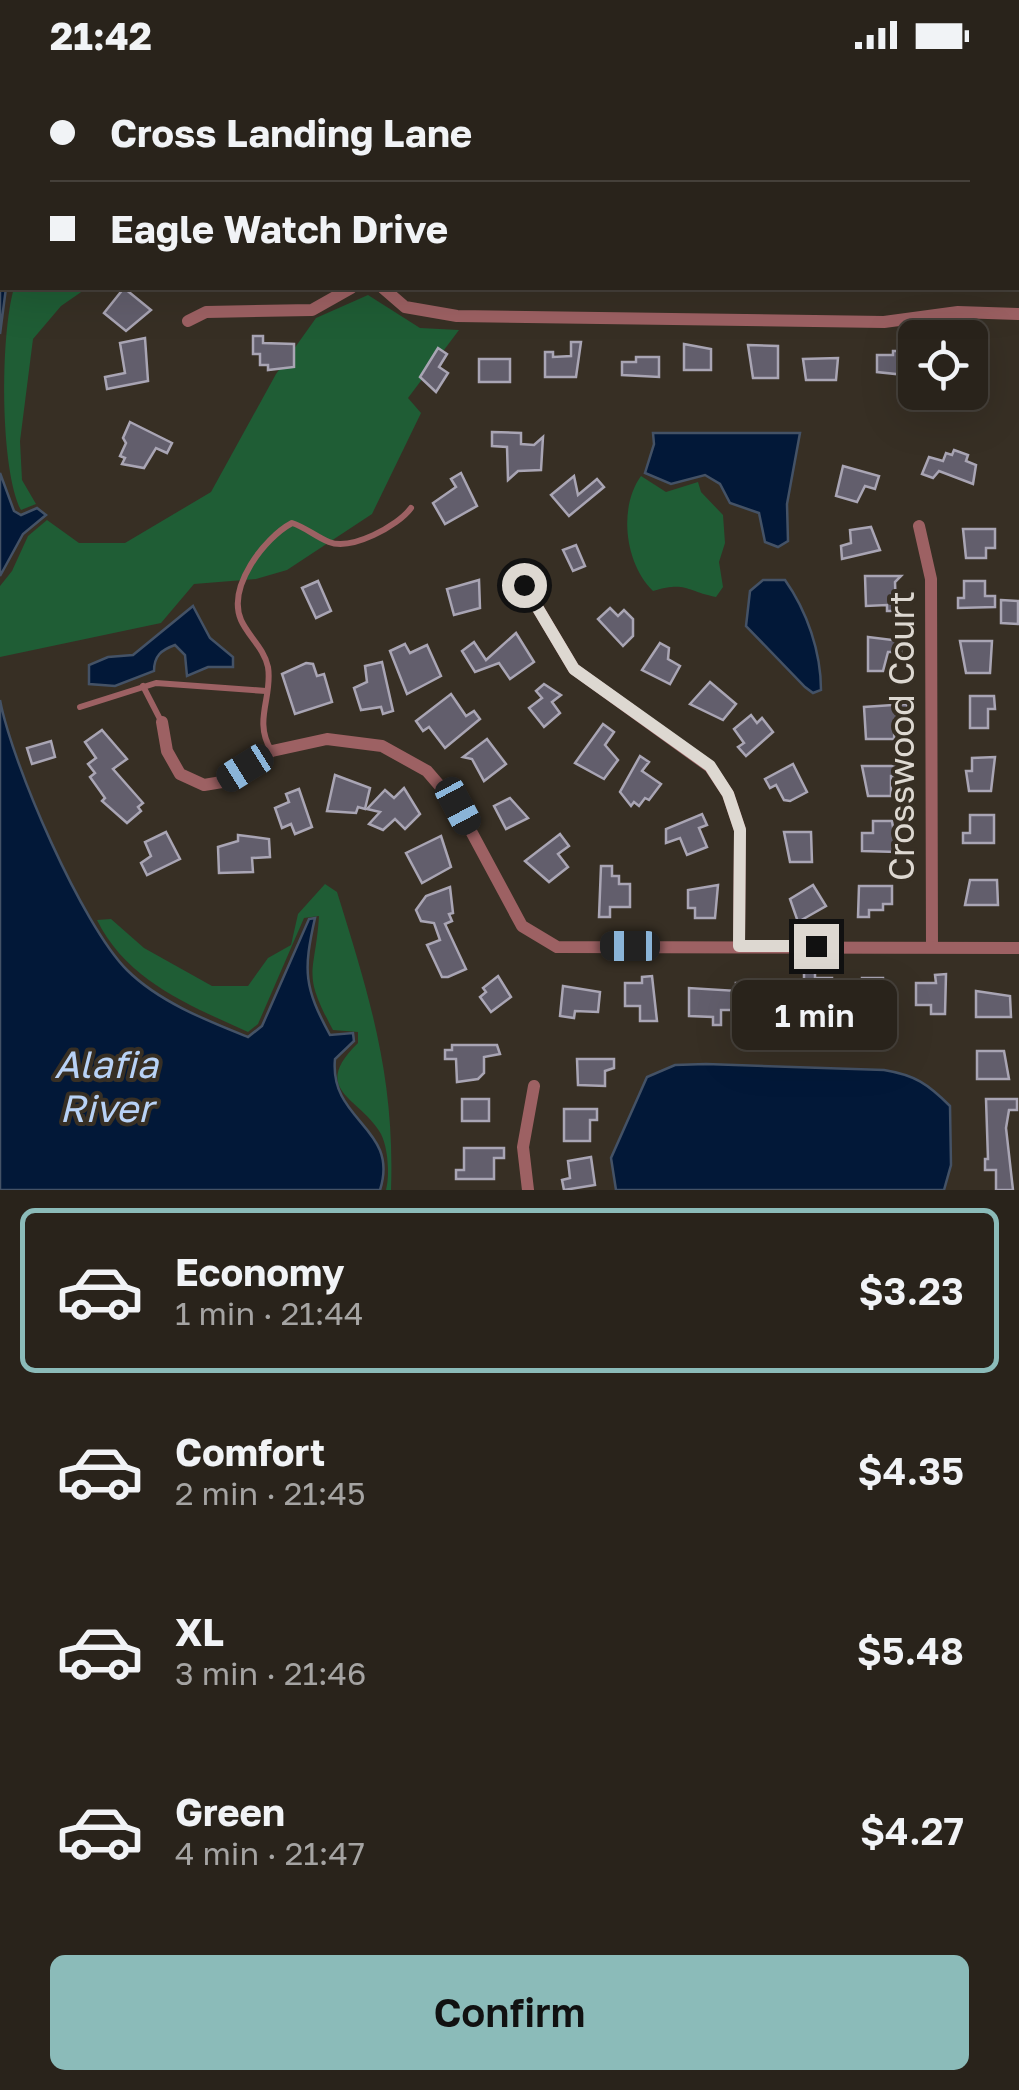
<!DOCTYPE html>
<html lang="en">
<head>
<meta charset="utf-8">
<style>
	body { margin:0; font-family:"Golos Text",sans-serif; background:#312b24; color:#f1f3f6; height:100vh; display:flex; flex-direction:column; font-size:38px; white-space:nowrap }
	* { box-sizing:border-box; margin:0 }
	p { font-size:32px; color:#a5a4a3 }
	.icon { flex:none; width:55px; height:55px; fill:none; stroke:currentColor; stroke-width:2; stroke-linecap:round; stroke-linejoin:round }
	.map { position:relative; height:1120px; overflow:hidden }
	.side { display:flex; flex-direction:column; background:#29231b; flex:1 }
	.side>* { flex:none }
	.hud { position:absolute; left:0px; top:0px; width:1020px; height:220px; box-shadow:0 10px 40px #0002,0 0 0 2px #45403a; display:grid; align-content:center; height:220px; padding:0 50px; background:#29231b }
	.controls { position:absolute; left:898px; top:250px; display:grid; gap:20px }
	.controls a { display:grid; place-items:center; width:90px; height:90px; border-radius:15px; background:#29231b; box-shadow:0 10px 40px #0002,0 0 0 2px #45403a; font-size:50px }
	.end { position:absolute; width:45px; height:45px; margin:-22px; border:12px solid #ddd8d1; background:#111; box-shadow:0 0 0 5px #111 }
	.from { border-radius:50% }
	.bubble { position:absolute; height:70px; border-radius:15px; background:#29231b; box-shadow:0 10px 40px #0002,0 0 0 2px #45403a; font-size:32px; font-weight:600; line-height:70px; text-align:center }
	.car { position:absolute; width:30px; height:60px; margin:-30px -15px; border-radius:12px; box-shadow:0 0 8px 2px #0007; background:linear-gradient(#222 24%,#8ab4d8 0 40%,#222 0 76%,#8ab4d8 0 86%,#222 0) }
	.hud b { display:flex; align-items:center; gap:35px; height:95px; font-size:38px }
	.hud b+b { border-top:2px solid #45403a }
	.hud i { width:25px; height:25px; background:#f1f3f6 }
	ul { padding:18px 0 0; list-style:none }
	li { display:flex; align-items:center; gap:30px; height:165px; margin:0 20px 15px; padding:0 30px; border:5px solid transparent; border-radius:15px }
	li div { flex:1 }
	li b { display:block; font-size:38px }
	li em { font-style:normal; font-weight:600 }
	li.on { border-color:#8bbbb9 }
	li>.icon { width:90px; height:90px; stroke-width:1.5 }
	.action { display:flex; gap:20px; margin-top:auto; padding:20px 50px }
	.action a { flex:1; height:115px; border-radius:15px; background:#8bbbb9; color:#111; font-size:40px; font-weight:600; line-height:115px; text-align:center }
	.status { display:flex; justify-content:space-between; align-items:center; height:70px; padding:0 50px; background:#29231b; direction:ltr }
	.status svg { height:28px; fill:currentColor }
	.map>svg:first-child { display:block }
</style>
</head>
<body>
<div class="status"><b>21:42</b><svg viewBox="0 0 49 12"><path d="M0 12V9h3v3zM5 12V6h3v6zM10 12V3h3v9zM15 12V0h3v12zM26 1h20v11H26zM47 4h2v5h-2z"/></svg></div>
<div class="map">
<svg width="1019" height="1120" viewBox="0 0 1019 1120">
	<rect width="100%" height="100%" fill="#372f24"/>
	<g fill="#1f5d35">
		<path d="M14 218H87L61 236 33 269 20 371 22 410 36 434 21 440C0 399 0 266 14 218Z"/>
		<polygon points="368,225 420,258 459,260 408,328 421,343 372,444 287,500 256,509 194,514 161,553 0,587 0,516 12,501 28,466 47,450 79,473 125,473 211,422 276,304 316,248"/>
		<path d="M641 406 666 422 698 412 701 422 723 445 725 473 719 492 723 517 716 527C686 521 686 511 653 521 625 494 618 438 641 406Z"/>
		<path d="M325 814 337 822C370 928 395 1007 391 1120H386C390 1105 388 1078 381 1064 360 1027 309 1021 358 973V962L333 960C301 900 315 907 319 846L304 848 258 954 248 962C189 935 127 911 97 850L111 849 144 878 212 916H248L268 888 291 875 298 844Z"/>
	</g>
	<g fill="#021838" stroke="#445266" stroke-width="2.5">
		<polygon points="0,0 96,0 2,2 2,218 6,218 0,264"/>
		<polygon points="504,0 946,0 947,2 503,2"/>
		<polygon points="653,363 800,363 787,434 788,471 778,477 765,472 759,443 730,433 720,414 705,405 671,414 645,403 654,374"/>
		<polygon points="0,403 14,441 21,445 37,438 46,445 23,464 0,506"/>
		<path d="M763 510H785C807 541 821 582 821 620L813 623 805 617 746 556 750 521Z"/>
		<path d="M193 536 210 568 233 587V597H208L187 606 185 585 175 575C161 580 154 586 154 601L115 616 89 614V595L108 587 133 585Z"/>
		<path d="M0 630C12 694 82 855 127 900 159 932 208 951 248 967L262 956 309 849 315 848C303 901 304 917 330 965L353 963 354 971 335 989C329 1052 400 1057 380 1120H0Z"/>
		<path d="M706 994 884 1000C915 1005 928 1014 950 1036L951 1095 944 1120H616L611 1088 647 1007 675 995Z"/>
	</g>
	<g fill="#625e6c" stroke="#a9a5b4" stroke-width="2.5">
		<polygon points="124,218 151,240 126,261 104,243"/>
		<polygon points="253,266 263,266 263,273 294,274 294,297 268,300 268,295 260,295 260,284 253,284"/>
		<polygon points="145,268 148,311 107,319 105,307 125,303 120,273"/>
		<polygon points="978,271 988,271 988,302 976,302 976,292 970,292 970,276 978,276"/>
		<polygon points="571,272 581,272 576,307 545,307 545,282 553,282 553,287 571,286"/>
		<polygon points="684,274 711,279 711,300 684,300"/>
		<polygon points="748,275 778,276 778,308 753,308"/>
		<polygon points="438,278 447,284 439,297 448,303 436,322 420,307"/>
		<polygon points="893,281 915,281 915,306 877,302 877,285 893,285"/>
		<polygon points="636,287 659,287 659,307 622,305 622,292 636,292"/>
		<polygon points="838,288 836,310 806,310 803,289"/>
		<rect x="479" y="289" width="31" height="23"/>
		<polygon points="130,352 172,373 167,383 156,378 144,398 122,394 125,388 120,386 126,373 123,368"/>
		<polygon points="492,362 521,363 521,374 534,375 543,367 541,400 518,401 508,410 507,377 492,376"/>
		<polygon points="954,380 968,385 966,391 976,395 973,414 939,401 933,408 922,404 929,387 943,391 946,383 952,385"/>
		<polygon points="843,396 879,406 875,419 865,416 857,432 836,426"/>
		<polygon points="461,403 477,436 445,454 433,433 456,417 451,409"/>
		<polygon points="574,406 578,425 597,409 604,417 569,446 551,425"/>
		<polygon points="871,457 880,480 842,489 841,476 851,473 850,460"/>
		<polygon points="963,459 995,459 995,478 986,478 986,488 966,488"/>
		<polygon points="576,475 585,496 573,501 563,480"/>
		<polygon points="865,506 901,506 895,512 896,541 887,541 887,535 866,536"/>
		<polygon points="479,510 480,538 454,545 447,519"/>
		<polygon points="318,511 331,541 316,548 302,518"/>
		<polygon points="964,511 985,511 985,526 995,526 995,537 958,538 958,528 964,528"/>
		<polygon points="1001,530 1018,531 1018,554 1001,553"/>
		<polygon points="610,538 618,546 624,540 633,549 633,566 623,576 598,549"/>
		<polygon points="516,563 534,592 510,609 499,593 475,602 462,581 474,572 486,590"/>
		<polygon points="868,567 901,571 901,582 888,582 883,601 868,601"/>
		<polygon points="960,571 992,571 990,603 966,603"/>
		<polygon points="660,573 669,578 668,589 680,596 670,614 642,600"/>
		<polygon points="405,574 410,583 427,575 441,606 407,624 390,581"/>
		<polygon points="382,592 393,641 383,644 381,637 361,640 354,618 367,612 365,596"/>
		<polygon points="306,593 313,594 317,606 324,604 332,632 295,644 282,604"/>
		<polygon points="710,612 736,634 723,650 690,634"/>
		<polygon points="544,614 561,625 552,632 560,643 544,657 529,638 542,628 536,621"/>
		<polygon points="451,624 466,646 474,641 480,649 445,678 429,657 423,661 416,651"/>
		<polygon points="970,626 994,626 995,639 988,639 988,658 970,658"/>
		<polygon points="907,634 907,649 895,649 894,669 866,669 864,637"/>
		<polygon points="751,645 757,653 762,648 773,662 746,686 738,677 744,673 734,659"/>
		<polygon points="603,654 614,662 605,675 618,690 604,709 575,693"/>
		<polygon points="102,660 127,689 113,699 143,733 138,737 141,741 127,753 102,731 105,728 90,707 95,703 88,694 96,688 85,672"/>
		<polygon points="487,669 506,694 484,711 472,689 463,687"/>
		<polygon points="51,671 55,687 32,694 27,678"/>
		<polygon points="640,686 649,692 642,701 661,714 649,730 645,728 639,736 634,732 631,736 620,722"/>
		<polygon points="995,687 991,721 969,721 966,701 972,701 972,688"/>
		<polygon points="793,694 807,722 790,731 784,730 776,715 770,718 765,709"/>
		<polygon points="862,696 898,696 898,706 891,706 891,726 868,726"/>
		<polygon points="335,705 370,718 365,739 358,737 356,743 327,741"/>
		<polygon points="404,718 420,744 405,759 395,749 383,760 369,754 380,742 367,739 385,720 394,728"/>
		<polygon points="299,719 312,757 295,764 291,754 282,758 275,738 289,732 286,724"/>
		<polygon points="510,728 528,748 506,759 494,736"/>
		<polygon points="702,744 707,755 699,758 707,777 687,785 680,768 666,773 666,759"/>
		<polygon points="970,745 994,745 994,773 963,773 963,763 970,763"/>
		<polygon points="873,751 892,751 897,782 862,781 862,763 873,763"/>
		<polygon points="166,762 180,789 147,805 141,793 151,786 145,772"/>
		<polygon points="784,762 811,762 812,792 790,792"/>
		<polygon points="560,764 569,776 558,784 568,797 549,812 525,791"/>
		<polygon points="238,765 269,769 270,787 252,788 253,802 219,803 218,777 238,771"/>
		<polygon points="441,766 451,797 422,813 406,783"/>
		<polygon points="601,796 612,796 612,806 619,806 619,814 630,814 630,837 610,837 610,847 599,847"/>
		<polygon points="970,810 997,810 998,835 965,835"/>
		<polygon points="718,815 715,848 695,848 695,838 688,838 688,820"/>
		<polygon points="813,815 826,836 798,852 790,829"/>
		<polygon points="859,816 892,816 892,834 883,834 883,840 869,840 869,847 858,847"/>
		<polygon points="450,817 453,843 449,844 452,851 445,854 466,899 448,907 442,907 427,875 440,870 434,853 421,851 416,840 426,826"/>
		<polygon points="804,899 815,899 815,908 832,908 832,928 823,928 823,937 804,938"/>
		<polygon points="946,904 945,944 931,944 931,935 916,935 916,913 936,913 935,905"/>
		<polygon points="498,906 511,927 491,942 480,927 486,922 483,918"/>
		<polygon points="652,906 657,951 640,951 640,936 625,936 625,913 642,913 642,907"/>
		<polygon points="862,908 883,908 883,931 855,931 855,914 862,914"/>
		<polygon points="736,913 776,915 778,940 721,940 721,955 713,955 713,947 689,946 689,918 737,921"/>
		<polygon points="563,916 600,922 598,942 575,941 574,948 560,946"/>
		<polygon points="976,921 1010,926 1011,947 976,947"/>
		<polygon points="452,975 497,975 500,984 484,987 484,1003 478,1009 457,1012 456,989 445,989 445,980 452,980"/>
		<polygon points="977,981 1004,981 1009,1009 977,1009"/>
		<polygon points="577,989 614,989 614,998 605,1001 605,1016 578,1015"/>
		<rect x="462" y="1029" width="27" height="22"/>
		<polygon points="986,1029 1017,1029 1017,1040 1009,1040 1006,1058 1013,1120 996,1120 996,1100 985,1100 985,1089 988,1089"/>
		<polygon points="564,1039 597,1039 597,1050 590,1050 590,1071 564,1071"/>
		<polygon points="464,1078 504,1078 504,1088 494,1088 494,1109 456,1109 456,1100 464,1100"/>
		<polygon points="591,1087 595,1115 564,1120 562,1110 570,1108 568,1091"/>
	</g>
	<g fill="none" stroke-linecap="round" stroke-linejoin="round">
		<g stroke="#9d6163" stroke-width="6">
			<polyline points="143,616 161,651"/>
			<polyline points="80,637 156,613 266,621"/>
			<path d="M271 680C253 650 273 627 268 597 264 578 248 566 241 550 227 517 264 468 292 453 305 457 316 467 329 472 351 481 398 456 411 438"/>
		</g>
		<g stroke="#9d6163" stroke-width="12">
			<polyline points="398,2 399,0"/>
			<polyline points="383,218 405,237 457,246 884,252 958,242 1019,244"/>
			<polyline points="188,251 206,242 312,240 351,218"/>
			<polyline points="919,456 931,509 932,877"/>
			<polyline points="524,515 574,599 710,697 728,724 740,760 739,876"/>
			<polyline points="162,652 167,681 180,704 204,715 222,712 272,681 327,669 382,676 427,701 458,737 522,856 557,877 1019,878"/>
			<polyline points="528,1120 523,1077 534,1016"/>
		</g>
	</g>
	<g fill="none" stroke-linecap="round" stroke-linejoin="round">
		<polyline stroke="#ddd8d1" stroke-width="12" points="524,515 574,599 710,696 728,724 740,760 739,876 816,876"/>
	</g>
	<g text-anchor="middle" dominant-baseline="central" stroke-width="8" stroke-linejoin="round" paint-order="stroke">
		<g font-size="35" fill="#ddd8d1" stroke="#372f24">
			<text transform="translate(901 666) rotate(-90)">Crosswood Court</text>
		</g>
		<g font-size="38" font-style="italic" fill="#b8d2f6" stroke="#372f24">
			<text x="106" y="993">Alafia<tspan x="106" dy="44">River</tspan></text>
		</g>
	</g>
</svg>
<div class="controls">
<a><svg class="icon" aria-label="locate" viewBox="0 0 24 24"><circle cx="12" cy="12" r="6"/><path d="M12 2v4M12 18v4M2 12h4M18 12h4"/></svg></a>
</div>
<i class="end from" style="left:524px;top:515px"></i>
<i class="end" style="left:816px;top:876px"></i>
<div class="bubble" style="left:732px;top:910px;width:165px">1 min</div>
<i class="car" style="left:245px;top:698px;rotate:238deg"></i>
<i class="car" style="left:458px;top:736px;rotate:152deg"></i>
<i class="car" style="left:630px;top:876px;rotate:270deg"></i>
<div class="hud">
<b><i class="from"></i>Cross Landing Lane</b>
<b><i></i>Eagle Watch Drive</b>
</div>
</div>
<section class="side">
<ul>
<li class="on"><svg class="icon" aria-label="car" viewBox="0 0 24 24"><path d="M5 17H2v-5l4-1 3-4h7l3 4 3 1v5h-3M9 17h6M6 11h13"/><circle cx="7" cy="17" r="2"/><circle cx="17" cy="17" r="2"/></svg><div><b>Economy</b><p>1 min · 21:44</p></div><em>$3.23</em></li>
<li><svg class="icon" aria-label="car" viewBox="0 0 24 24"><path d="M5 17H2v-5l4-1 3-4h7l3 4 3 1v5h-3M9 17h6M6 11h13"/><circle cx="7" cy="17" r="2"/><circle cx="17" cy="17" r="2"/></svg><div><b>Comfort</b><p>2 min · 21:45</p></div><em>$4.35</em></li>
<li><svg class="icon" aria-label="car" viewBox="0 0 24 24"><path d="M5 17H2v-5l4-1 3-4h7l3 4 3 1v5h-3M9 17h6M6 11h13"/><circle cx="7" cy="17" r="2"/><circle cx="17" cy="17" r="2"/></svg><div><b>XL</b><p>3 min · 21:46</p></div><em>$5.48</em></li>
<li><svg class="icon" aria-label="car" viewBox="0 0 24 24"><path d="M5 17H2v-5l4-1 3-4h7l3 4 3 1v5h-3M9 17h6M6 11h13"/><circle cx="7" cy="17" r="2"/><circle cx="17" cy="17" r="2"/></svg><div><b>Green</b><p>4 min · 21:47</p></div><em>$4.27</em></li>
</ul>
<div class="action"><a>Confirm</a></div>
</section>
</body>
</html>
